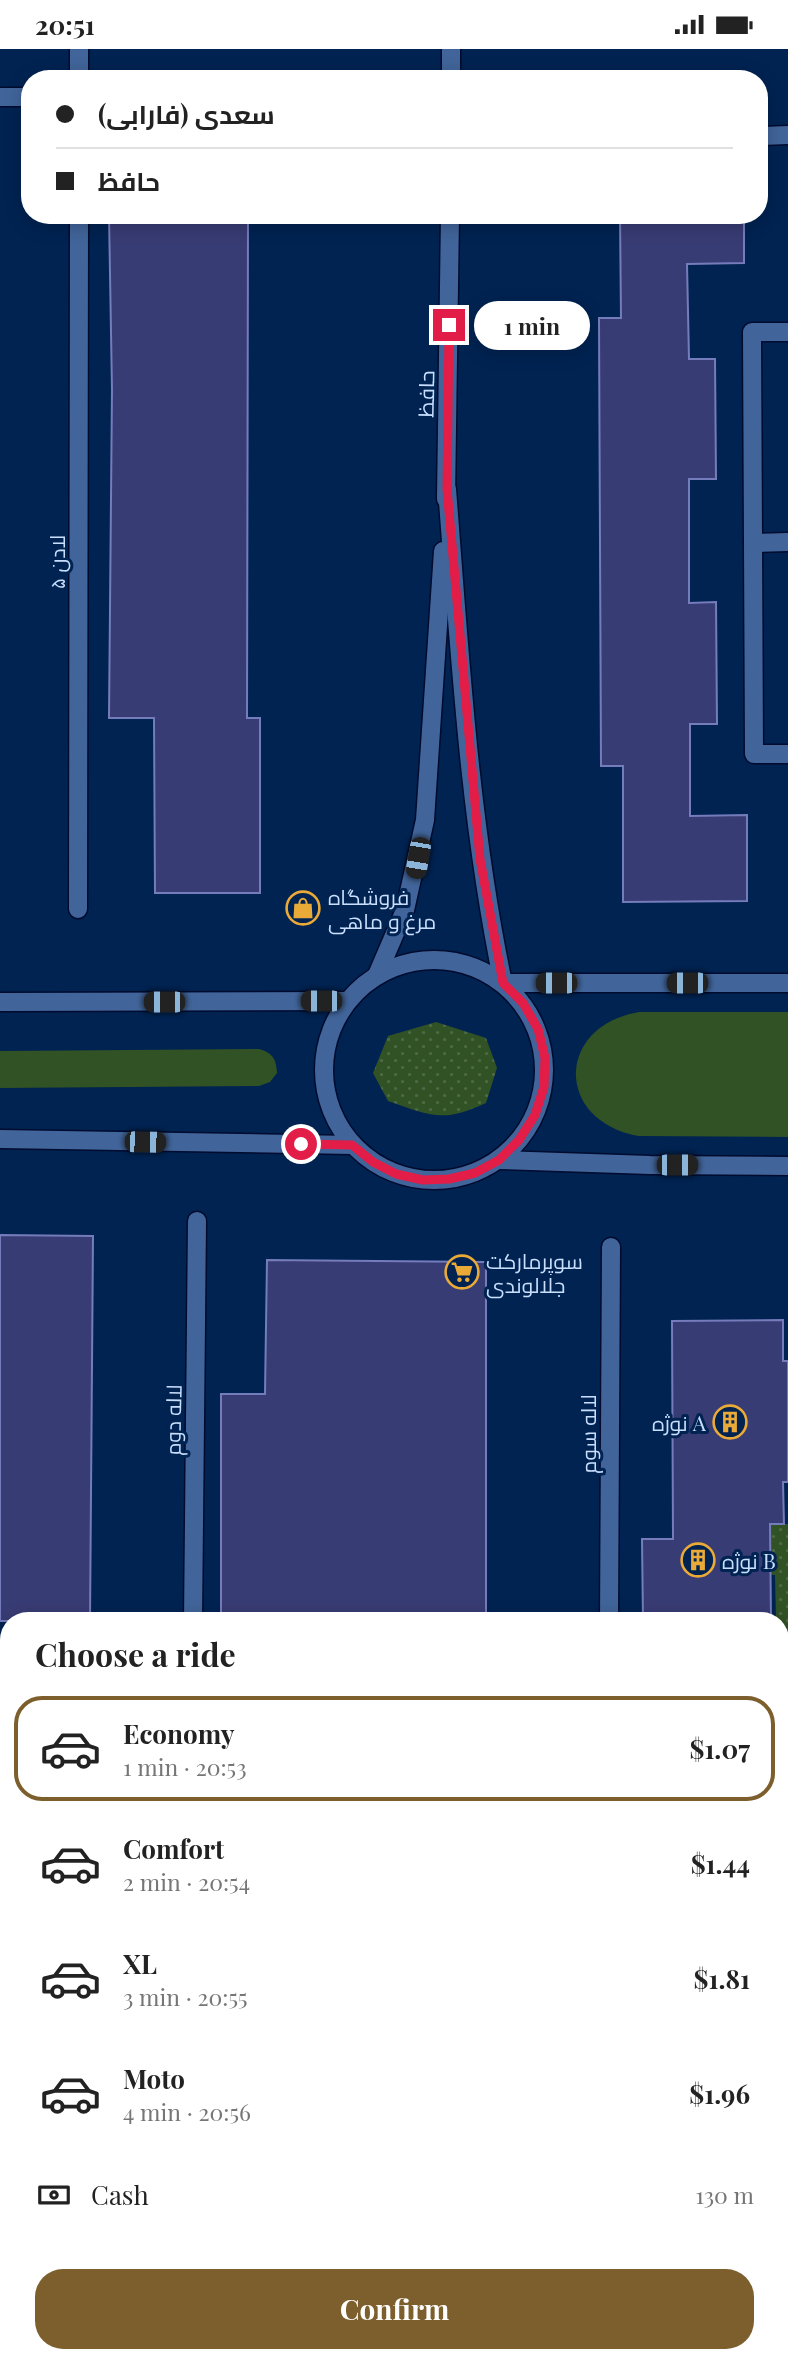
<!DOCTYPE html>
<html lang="en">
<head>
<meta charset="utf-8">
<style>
	body { margin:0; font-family:"Playfair Display",Cairo,serif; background:#f2f2f2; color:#222; height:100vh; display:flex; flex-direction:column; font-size:26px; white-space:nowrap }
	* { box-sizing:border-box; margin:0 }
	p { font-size:23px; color:#767676 }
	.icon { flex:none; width:38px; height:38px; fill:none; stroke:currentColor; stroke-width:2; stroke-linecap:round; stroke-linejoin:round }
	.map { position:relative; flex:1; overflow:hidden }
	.drawer { position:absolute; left:0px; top:1563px; width:789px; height:751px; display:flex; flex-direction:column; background:#fff; border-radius:28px 28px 0 0; box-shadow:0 4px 18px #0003 }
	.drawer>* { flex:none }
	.banner { position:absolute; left:21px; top:21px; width:747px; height:154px; border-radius:28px; box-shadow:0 4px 18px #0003; display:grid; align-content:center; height:154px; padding:0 35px; background:#fff }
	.end { position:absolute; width:32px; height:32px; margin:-16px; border:9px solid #e11d48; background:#fff; box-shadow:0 0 0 4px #fff }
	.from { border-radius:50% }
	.bubble { position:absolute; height:49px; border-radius:24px; background:#fff; box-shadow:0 4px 18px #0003; font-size:23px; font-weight:700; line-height:49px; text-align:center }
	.car { position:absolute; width:21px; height:42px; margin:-21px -10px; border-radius:9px; box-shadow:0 0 5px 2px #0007; background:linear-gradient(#222 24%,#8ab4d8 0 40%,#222 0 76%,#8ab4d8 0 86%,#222 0) }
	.banner b { display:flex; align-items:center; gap:24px; height:66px; font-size:26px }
	.banner b+b { border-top:2px solid #e0e0e0 }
	.banner i { width:18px; height:18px; background:#222 }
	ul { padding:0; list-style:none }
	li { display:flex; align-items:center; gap:21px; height:105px; margin:0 14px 10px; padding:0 21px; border:4px solid transparent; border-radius:28px }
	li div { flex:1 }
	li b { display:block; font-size:26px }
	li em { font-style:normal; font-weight:700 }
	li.on { border-color:#7c5f2c }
	li>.icon { width:63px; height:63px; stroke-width:1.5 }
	h2 { padding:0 35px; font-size:32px; line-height:84px }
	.pay { display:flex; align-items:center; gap:18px; height:77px; padding:0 35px; font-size:26px }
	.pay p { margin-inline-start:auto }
	.primary-button { display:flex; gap:14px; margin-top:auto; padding:14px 35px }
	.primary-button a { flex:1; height:80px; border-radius:28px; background:#7c5f2c; color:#fff; font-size:28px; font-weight:700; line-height:80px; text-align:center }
	.status { display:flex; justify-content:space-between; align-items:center; height:49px; padding:0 35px; background:#fff; direction:ltr }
	.status svg { height:19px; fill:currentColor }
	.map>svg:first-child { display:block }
</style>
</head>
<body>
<div class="status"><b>20:51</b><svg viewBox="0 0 49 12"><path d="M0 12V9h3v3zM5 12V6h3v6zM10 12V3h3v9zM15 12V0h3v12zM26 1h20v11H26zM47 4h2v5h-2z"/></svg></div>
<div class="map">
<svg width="788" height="2312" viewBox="0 0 788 2312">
	<defs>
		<pattern id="grass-dots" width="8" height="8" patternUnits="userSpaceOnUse" patternTransform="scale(1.75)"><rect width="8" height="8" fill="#315224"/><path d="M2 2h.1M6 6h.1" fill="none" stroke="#4e6a45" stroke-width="1.8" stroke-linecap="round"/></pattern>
	</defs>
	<rect width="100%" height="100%" fill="#012352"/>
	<g fill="url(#grass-dots)">
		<path d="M436 973 486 989 497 1019 486 1054C443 1074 431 1067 388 1052L373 1024 388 987Z"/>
		<polygon points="760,1475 788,1475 788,1703 781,1703 780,1572 776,1571 775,1526 759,1525"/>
	</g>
	<g fill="#315224">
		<path d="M639 963H788V1088L638 1087C554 1071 556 977 639 963Z"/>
		<path d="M259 1000C273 1004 276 1010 277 1024L270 1033 259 1037 0 1039V1002Z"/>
		<polygon points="548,2305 622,2305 625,2312 548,2312"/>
		<polygon points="663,2305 761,2305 760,2312 666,2312"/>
	</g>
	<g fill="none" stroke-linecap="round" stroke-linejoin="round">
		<polyline stroke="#1a0022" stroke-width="58" points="780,1962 788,1962"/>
	</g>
	<g fill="#383c74" stroke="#757cbb" stroke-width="2">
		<polygon points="109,166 248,166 247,669 260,669 260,844 155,844 154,669 109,669 112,341"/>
		<polygon points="620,166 744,166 744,214 687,215 689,310 715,310 716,430 689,430 689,554 716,553 717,675 690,675 690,767 747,766 747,852 623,853 623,717 601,717 599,269 621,269"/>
		<polygon points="0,1186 93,1187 90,1572 0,1572"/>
		<polygon points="267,1211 486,1213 486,1572 221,1572 221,1345 265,1345"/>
		<polygon points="783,1271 783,1312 788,1312 788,1433 783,1433 784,1475 770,1475 771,1572 643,1572 642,1490 673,1490 672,1272"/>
	</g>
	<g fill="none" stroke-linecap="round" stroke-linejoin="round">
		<defs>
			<g id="minor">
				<polyline points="451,0 451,30"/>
				<polyline points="79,30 79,0"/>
				<polyline points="0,48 30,48"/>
				<polyline points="760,87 788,86"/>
				<polyline points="788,283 752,283 754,705 788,705"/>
				<path d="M447 440C460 606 469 771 503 934H788"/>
				<polyline points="446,450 450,166"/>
				<polyline points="753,494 788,493"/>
				<polyline points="78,860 79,166"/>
				<circle cx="434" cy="1021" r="110"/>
				<polyline points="377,926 405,861 425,771 443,502"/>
				<polyline points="0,953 348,952"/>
				<polyline points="0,1090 352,1096"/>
				<polyline points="499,1111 650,1116 788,1117"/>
				<polyline points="193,1572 197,1172"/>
				<polyline points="609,1572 611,1198"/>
				<polyline points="0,1900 9,1900"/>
				<polyline points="780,1931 788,1931"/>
				<polyline points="0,1964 9,1964"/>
				<polyline points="0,2011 9,2027"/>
				<polyline points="0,2121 9,2131"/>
				<polyline points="163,2305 169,2312"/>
				<polyline points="181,2312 182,2305"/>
				<polyline points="400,2312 400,2305"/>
			</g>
		</defs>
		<use href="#minor" stroke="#000b2e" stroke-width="21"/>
		<use href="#minor" stroke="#41659a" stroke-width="18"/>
	</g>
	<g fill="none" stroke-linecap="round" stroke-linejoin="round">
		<polyline stroke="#e11d48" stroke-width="9" points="301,1095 352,1096 373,1113 396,1125 423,1131 449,1130 475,1124 499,1111 519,1091 535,1066 544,1038 545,1009 538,980 523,954 503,934 480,810 447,440 449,276"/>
	</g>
	<defs>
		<symbol id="shop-ring" viewBox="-11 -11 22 22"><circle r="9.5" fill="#012352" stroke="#eaaa38" stroke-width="1.5"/><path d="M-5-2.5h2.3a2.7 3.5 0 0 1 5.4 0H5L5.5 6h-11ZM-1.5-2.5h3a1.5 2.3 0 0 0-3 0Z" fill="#eaaa38"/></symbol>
		<symbol id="supermarket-ring" viewBox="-11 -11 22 22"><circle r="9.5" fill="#012352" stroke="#eaaa38" stroke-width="1.5"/><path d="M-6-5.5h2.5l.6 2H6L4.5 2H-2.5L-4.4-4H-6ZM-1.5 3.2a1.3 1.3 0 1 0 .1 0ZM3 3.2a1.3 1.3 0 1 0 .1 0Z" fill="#eaaa38"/></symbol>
		<symbol id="building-ring" viewBox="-11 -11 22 22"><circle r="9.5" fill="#012352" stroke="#eaaa38" stroke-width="1.5"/><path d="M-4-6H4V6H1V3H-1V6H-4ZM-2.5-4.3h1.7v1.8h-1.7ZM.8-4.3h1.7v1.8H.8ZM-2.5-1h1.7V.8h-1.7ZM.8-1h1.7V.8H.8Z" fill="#eaaa38"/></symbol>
	</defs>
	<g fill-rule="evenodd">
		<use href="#shop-ring" x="284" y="840" width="38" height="38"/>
		<use href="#supermarket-ring" x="443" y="1204" width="38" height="38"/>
		<use href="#building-ring" x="711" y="1354" width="38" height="38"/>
		<use href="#building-ring" x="679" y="1492" width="38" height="38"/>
	</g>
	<g text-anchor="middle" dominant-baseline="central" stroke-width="6" stroke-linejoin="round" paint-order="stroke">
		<g font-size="21" fill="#c9defc" stroke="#012352">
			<text transform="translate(425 345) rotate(-89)">حافظ</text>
			<text transform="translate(56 513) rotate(-90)">لادن ۵</text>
			<text transform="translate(172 1371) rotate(-89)">لاله دوم</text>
			<text transform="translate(587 1385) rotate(-90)">لاله سوم</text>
		</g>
		<g font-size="21" fill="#c9defc" stroke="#012352" text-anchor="start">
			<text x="328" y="847">فروشگاه<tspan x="328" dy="24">مرغ و ماهی</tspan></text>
			<text x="486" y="1211">سوپرمارکت<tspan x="486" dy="24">جلالوندی</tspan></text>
			<text x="706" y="1373" text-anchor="end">نوژه A</text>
			<text x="722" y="1511">نوژه B</text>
		</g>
	</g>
</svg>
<i class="end from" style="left:301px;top:1095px"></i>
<i class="end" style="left:449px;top:276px"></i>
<div class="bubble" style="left:474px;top:252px;width:116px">1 min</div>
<i class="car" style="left:418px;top:809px;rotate:190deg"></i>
<i class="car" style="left:556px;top:934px;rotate:270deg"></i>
<i class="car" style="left:687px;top:934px;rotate:270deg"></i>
<i class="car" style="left:321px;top:952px;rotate:270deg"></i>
<i class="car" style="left:164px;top:953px;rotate:270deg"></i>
<i class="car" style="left:145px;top:1093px;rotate:91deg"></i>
<i class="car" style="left:677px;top:1116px;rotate:90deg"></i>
<div class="banner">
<b><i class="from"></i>سعدی (فارابی)</b>
<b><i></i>حافظ</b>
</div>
<section class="drawer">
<h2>Choose a ride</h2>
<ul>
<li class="on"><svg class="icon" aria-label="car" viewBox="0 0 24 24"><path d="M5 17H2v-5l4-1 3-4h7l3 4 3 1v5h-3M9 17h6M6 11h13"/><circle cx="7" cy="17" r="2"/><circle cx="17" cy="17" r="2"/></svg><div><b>Economy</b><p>1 min · 20:53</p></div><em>$1.07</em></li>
<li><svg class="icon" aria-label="car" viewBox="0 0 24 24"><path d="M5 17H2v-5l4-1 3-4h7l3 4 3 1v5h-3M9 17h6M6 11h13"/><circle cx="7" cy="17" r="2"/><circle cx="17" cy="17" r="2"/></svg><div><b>Comfort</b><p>2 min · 20:54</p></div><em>$1.44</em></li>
<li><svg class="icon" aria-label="car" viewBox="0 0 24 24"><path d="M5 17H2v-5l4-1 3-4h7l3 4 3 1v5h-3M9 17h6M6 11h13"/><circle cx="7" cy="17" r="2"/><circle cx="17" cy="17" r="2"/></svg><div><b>XL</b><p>3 min · 20:55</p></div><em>$1.81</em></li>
<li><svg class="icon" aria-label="car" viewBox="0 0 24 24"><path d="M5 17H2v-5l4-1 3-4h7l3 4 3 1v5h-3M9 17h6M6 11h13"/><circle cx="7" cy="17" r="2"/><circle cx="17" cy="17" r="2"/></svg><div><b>Moto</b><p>4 min · 20:56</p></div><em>$1.96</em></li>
</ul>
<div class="pay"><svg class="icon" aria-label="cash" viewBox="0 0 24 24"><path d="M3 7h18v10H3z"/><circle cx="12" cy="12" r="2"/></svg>Cash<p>130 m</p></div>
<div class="primary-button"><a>Confirm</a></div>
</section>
</div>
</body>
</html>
